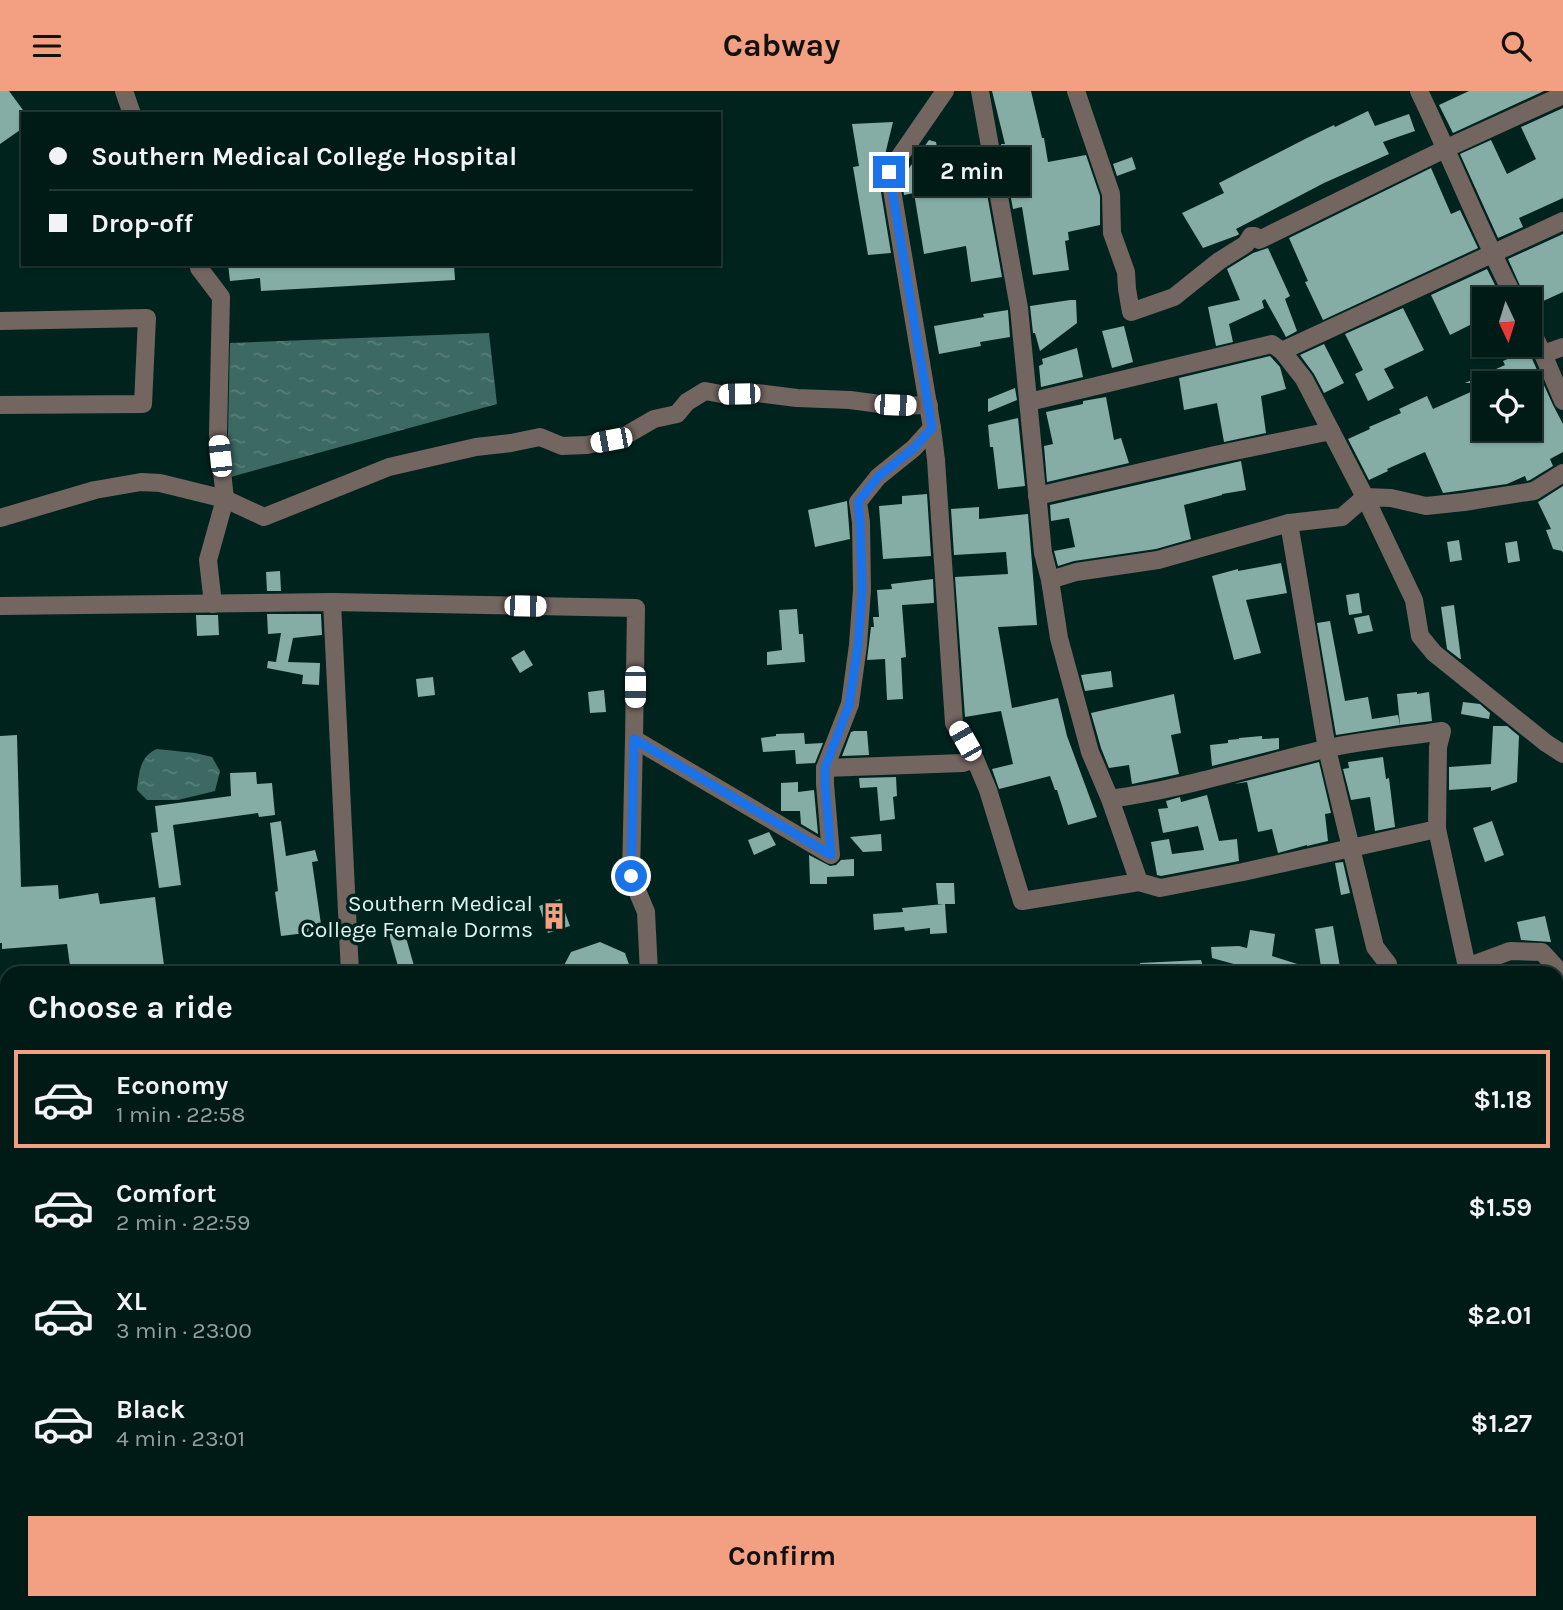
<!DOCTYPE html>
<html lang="en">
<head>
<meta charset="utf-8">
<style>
	body { margin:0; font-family:Karla,sans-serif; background:#0e2723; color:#f1f3f6; height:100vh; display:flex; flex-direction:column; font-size:26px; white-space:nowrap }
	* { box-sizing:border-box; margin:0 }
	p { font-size:23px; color:#95a1a1 }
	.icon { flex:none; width:38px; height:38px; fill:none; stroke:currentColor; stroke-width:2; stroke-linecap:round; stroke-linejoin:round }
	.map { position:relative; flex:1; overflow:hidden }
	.panel { position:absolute; left:0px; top:875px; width:1564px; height:644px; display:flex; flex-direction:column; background:#001a16; border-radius:21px 21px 0 0; box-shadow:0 2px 5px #0004,0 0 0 2px #223835 }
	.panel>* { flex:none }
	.hud { position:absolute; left:21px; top:21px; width:700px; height:154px; border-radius:0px; box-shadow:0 2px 5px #0004,0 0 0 2px #223835; display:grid; align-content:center; height:154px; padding:0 28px; background:#001a16 }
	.needle { width:46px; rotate:176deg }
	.buttons { position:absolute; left:1472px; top:196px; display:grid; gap:14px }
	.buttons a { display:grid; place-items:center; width:70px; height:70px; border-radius:0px; background:#001a16; box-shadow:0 2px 5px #0004,0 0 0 2px #223835; font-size:35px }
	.end { position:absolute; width:32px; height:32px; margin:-16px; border:9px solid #1a73e8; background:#fff; box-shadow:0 0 0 4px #fff }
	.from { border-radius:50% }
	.bubble { position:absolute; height:49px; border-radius:0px; background:#001a16; box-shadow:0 2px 5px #0004,0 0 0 2px #223835; font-size:23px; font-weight:700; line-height:49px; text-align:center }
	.car { position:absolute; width:21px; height:42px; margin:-21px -10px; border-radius:9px; box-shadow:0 0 5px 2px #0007; background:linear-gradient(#fff 24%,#345 0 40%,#fff 0 76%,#345 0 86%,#fff 0) }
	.hud b { display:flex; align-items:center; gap:24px; height:66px; font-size:26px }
	.hud b+b { border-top:2px solid #223835 }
	.hud i { width:18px; height:18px; background:#f1f3f6 }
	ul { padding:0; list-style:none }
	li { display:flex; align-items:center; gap:21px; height:98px; margin:0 14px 10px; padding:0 14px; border:4px solid transparent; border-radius:0px }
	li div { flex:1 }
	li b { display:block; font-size:26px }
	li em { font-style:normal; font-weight:700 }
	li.active { border-color:#f3a082 }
	li>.icon { width:63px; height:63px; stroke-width:1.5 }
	h2 { padding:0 28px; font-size:32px; line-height:84px }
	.button { display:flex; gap:14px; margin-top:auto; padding:14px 28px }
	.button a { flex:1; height:80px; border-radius:0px; background:#f3a082; color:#111; font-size:28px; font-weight:700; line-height:80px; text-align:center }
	header { display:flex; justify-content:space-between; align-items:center; height:91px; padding:0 28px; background:#f3a082; color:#111; font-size:32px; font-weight:700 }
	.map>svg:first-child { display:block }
</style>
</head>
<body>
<header><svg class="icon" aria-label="menu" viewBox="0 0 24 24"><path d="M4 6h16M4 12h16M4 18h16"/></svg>Cabway<svg class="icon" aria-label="search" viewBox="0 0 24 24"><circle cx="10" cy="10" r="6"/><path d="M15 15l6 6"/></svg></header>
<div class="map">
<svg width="1563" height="1519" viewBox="0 0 1563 1519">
	<defs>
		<pattern id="water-ripples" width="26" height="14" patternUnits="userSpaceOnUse" patternTransform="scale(1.75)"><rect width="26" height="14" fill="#3c6961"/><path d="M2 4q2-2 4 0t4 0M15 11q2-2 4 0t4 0" fill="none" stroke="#587f78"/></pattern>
	</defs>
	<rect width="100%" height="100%" fill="#00231e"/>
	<g fill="url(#water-ripples)">
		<polygon points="489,242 497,313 227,387 230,252"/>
		<path d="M157 658 195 662 212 666 220 680 215 700 178 709H147L137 699C139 681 140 665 157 658Z"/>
	</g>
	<g fill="#85ada5">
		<polygon points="0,0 9,0 23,19 23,37 0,53"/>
		<polygon points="992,0 1031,0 1042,47 1044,47 1048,71 1086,64 1100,105 1100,134 1068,141 1069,149 1065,150 1069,179 1033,184 1022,116 1013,118 1001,53 1005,53"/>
		<polygon points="1469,0 1544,0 1453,42 1439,14"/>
		<polygon points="1563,17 1563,107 1519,127 1523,136 1498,147 1460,63 1491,49 1507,83 1536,68 1521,36"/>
		<polygon points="1368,20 1375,35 1409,23 1415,40 1383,51 1389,63 1324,92 1236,138 1239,143 1238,144 1203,157 1182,122 1224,102 1219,92 1307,47 1334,34 1335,36"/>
		<polygon points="893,31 884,68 879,75 878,83 891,162 868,164 853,76 859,75 852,33"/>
		<polygon points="929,49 936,51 943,84 982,75 1002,186 971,191 966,155 924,163 914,102 904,104 902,87"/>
		<polygon points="1132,66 1136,78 1117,85 1113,73"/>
		<polygon points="1431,77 1451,123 1460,119 1478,157 1323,229 1305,191 1308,190 1289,147"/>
		<polygon points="1563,143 1563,201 1530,216 1530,208 1526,208 1508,168"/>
		<polygon points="1268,157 1290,205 1285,208 1297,240 1286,246 1265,208 1262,210 1264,217 1229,233 1233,251 1216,255 1208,216 1240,209 1227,178 1253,162"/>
		<polygon points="228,173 454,173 455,189 261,200 260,187 230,190"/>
		<polygon points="1487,178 1502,208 1484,208 1484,227 1450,244 1431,204"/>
		<polygon points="1070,209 1076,209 1077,232 1040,260 1035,242 1033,242 1030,215"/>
		<polygon points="1403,217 1424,259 1384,278 1394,297 1368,310 1355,283 1363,279 1345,243"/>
		<polygon points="1008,219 1010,246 980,251 981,255 939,263 934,235 984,226 983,223"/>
		<polygon points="1124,235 1133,271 1112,277 1102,240"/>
		<polygon points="1324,253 1344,292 1324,302 1314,283 1300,264"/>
		<polygon points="1077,257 1083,286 1041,296 1039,275 1043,273 1042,268"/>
		<polygon points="1528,259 1553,314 1563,333 1563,361 1550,368 1553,375 1530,389 1527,390 1525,385 1507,393 1443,402 1425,361 1387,378 1388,380 1369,389 1348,348 1370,338 1369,336 1401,322 1399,318 1427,305 1433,318 1484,295 1484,344 1498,338 1530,338 1530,292 1465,292 1505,274 1503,270"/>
		<polygon points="1270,265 1280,276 1286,298 1261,305 1266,342 1224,351 1217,312 1184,319 1179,287"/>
		<polygon points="1015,297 1017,309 988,321 988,308"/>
		<polygon points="1106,306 1114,349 1121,347 1129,372 1047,391 1044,355 1053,353 1046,321 1083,313 1083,310"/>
		<polygon points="1018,327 1025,395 998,398 993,356 990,356 988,334"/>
		<polygon points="1241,370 1246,399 1222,403 1222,404 1184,414 1191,448 1156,458 1074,470 1058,475 1054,460 1075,456 1069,427 1051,430 1050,414"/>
		<polygon points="1563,395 1563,462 1562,460 1553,458 1546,439 1551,438 1538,411"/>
		<polygon points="927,403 931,465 883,468 879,415 902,413 902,405"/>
		<polygon points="847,410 850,448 815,456 808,419"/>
		<polygon points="979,416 979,428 1028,423 1037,534 998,536 1012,617 1058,607 1067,645 1097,726 1068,734 1057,699 1055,699 1050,685 999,698 992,678 1013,673 1001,620 965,626 955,486 1008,483 1006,461 954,464 951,418"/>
		<polygon points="1459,449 1462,469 1450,471 1447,451"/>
		<polygon points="1517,450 1520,470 1508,472 1505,452"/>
		<polygon points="1281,472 1287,502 1246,509 1261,562 1234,569 1212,485 1238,478 1238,480"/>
		<polygon points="280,480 281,500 267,500 266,481"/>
		<polygon points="933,488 934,512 902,514 906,566 901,567 903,608 887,609 885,568 867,569 871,536 874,536 873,526 879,526 877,499 892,498 891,493"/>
		<polygon points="1359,502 1362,522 1349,524 1346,504"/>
		<polygon points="1454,514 1461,568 1460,568 1447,558 1441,516"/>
		<polygon points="797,518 799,543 803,543 805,571 767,574 767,561 782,559 779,519"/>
		<polygon points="267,523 321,523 322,544 293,547 288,571 320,572 319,594 302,593 303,584 267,577 268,570 276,571 281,542 268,543"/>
		<polygon points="196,524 218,524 219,544 197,545"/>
		<polygon points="1369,524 1373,540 1358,543 1354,527"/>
		<polygon points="1330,530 1345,610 1368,606 1372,628 1398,624 1400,634 1336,644 1317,532"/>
		<polygon points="524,559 533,574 520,582 511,567"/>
		<polygon points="1111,580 1113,596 1085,600 1081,584"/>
		<polygon points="433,586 435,604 418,606 416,588"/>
		<polygon points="604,599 606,621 590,622 588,601"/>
		<polygon points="1417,601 1417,603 1429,601 1432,630 1400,634 1397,603"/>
		<polygon points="1174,603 1181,642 1171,644 1179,683 1132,693 1129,674 1109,677 1101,657 1091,622"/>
		<polygon points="1463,611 1480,613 1490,622 1489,628 1461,623"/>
		<polygon points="1493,635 1507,635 1519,645 1517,691 1491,700 1491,696 1449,699 1449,676 1491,673"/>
		<polygon points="854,640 867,640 869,664 842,665 851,641"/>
		<polygon points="804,642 805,653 823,652 815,672 796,673 795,659 763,661 761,647 776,645 776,643"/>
		<polygon points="17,644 21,796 58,794 59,808 98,802 100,813 155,806 165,882 71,882 67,853 2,858 2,852 0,852 0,645"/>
		<polygon points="1262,645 1262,648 1279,647 1279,658 1212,675 1210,654 1228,652 1228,649 1239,648 1239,647"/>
		<polygon points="1383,666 1386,688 1389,687 1395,736 1375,740 1370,706 1351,709 1343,678 1349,677 1348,671"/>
		<polygon points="1319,671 1331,722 1325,723 1328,750 1307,755 1307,754 1278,762 1272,738 1258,741 1247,691 1234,693"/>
		<polygon points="256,681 257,693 272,692 275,724 259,726 258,722 173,734 181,794 159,797 151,742 158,741 155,715 231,705 230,682"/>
		<polygon points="896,686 897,705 893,706 895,728 880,730 877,696 860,697 859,687"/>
		<polygon points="798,691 798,701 814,699 818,743 801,733 800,720 781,720 781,692"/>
		<polygon points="1207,704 1219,750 1237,748 1239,770 1161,785 1157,784 1151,751 1169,748 1172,763 1204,759 1198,735 1163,742 1158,718 1168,717 1166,710 1180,706 1181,711"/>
		<polygon points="281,730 286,765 315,759 318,770 312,771 322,840 281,845 275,801 278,800 270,732"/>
		<polygon points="1492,730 1504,764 1485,771 1473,737"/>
		<polygon points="769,741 776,754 754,764 748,749"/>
		<polygon points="881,743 882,760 863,761 850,746"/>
		<polygon points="809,764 830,775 836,774 841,769 854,768 854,785 827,786 827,793 810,793"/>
		<polygon points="1343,771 1350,802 1341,804 1335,772"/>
		<polygon points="936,792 954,792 955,813 945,813 947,842 930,843 930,837 905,840 904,836 874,839 873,823 903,821 902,817 944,813 938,813"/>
		<polygon points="560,808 570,835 548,842 539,815"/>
		<polygon points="1545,825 1551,851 1521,849 1517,831"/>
		<polygon points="1333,835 1341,882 1322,882 1315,838"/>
		<polygon points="403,836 416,882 400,882 388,840"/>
		<polygon points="1250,839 1275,843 1272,865 1316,879 1316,882 1251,882 1252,878 1212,867 1211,856 1239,855 1247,857"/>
		<polygon points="600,851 625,862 632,882 560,882 571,861"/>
		<polygon points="1201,869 1205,882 1139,882 1140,872"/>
	</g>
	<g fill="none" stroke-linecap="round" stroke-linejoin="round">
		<g stroke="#736560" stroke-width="18">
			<polyline points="124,0 132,23"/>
			<polyline points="945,0 889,81 932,337 936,369 954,632 975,668 988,699 1022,810 1139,791"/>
			<path d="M980 0 1019 217 1043 462 1050 489 1059 547 1090 661 1110 708 1139 791 1160 797 1243 781 1437 738 1438 656 1442 640C1404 646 1363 649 1325 658 1253 675 1184 698 1110 708"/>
			<polyline points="1076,0 1111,103 1112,142 1126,181 1127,198 1131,221 1174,206 1219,170 1246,153 1251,145 1255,145 1259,149 1447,57 1563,4"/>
			<path d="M1419 0C1452 69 1480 140 1515 208"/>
			<polyline points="199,173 199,177 221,206 218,343 225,408 208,469 213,513"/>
			<polyline points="0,230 147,227 143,313 0,314"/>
			<polyline points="1530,237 1543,263 1563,310"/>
			<polyline points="1543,263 1563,256"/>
			<polyline points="1029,311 1272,253 1282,260 1563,130"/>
			<polyline points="1563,382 1534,400 1464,411 1426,415 1391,407 1365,406 1414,509 1420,545 1434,562 1546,652 1563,663"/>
			<polyline points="1037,405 1215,364 1331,340"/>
			<polyline points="0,427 95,399 141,391 160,392 225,408 264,426 389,376 476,356 511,352 540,346 562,355 587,354 623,346 654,328 677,323 687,311 705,300 721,303 757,302 797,307 850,309 895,315 929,314"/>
			<polyline points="1289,432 1327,658 1375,856 1388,873"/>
			<polyline points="1050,489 1076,481 1158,469 1289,432 1342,426 1365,406 1304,288 1282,260"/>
			<polyline points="332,511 350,882"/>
			<polyline points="0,515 332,511 636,517 634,648 831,764 825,693 825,677 850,613 858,554 862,499 861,431 858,411 878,386 914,357 932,337"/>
			<polyline points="634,648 631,785 646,821 649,882"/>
			<polyline points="825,677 963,672 975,668"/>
			<polyline points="1437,738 1467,876 1510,860 1542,861 1563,884"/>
			<polyline points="0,934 7,933"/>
			<polyline points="0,983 7,997"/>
			<polyline points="1558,1054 1563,1056"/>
			<polyline points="1558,1146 1563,1147"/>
			<polyline points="0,1148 7,1149"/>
			<polyline points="1558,1208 1563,1161"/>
			<polyline points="0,1259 7,1259"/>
			<polyline points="0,1369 7,1370"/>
			<polyline points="0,1469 7,1470"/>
			<polyline points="245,1512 246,1519"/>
			<polyline points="897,1512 912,1519"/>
			<polyline points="1529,1512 1531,1519"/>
			<polyline points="548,1519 551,1512"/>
			<polyline points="1086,1519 1087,1512"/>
			<polyline points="1202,1519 1203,1512"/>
			<polyline points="1321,1519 1322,1512"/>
		</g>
	</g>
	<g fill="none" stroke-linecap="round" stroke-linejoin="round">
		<polyline stroke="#1a73e8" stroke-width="9" points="631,785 634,648 831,764 825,693 825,677 849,614 858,554 862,499 860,431 858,411 878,386 914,357 932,337 889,81"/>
	</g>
	<defs>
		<symbol id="building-bare" viewBox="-9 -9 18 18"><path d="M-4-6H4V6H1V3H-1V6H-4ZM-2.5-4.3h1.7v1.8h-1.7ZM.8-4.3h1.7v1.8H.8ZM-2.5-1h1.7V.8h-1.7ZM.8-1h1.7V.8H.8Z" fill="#f3a082" stroke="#00231e" stroke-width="2.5" paint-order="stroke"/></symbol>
	</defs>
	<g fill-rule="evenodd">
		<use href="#building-bare" x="535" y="806" width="38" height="38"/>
	</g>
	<g text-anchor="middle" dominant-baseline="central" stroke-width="7" stroke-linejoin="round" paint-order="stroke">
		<g font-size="23" fill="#dff3ef" stroke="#00231e" text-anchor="end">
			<text x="533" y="812">Southern Medical<tspan x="533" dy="26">College Female Dorms</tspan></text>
		</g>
	</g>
</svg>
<div class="buttons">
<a><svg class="needle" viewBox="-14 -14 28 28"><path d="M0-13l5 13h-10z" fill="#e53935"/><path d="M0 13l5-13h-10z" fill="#95a1a1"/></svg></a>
<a><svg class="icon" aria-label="locate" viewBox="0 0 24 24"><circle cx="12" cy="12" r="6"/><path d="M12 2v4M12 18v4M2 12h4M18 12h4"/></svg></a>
</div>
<i class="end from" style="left:631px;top:785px"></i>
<i class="end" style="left:889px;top:81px"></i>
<div class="bubble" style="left:914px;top:56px;width:116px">2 min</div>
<i class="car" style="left:739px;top:303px;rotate:269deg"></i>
<i class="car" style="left:895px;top:314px;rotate:92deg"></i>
<i class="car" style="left:611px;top:349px;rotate:259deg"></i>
<i class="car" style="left:220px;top:365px;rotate:354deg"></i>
<i class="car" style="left:525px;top:515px;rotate:91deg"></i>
<i class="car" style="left:635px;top:596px;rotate:180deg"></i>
<i class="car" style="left:965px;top:650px;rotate:330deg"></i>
<div class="hud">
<b><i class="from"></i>Southern Medical College Hospital</b>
<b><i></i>Drop-off</b>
</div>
<section class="panel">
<h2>Choose a ride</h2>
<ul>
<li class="active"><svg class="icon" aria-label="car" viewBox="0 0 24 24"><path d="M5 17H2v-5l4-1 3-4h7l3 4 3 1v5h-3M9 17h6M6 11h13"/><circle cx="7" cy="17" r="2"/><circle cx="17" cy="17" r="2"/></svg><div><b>Economy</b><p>1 min · 22:58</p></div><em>$1.18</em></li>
<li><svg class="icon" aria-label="car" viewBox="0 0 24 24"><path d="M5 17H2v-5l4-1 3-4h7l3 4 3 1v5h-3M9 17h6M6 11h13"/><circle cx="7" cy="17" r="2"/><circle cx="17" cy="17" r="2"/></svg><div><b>Comfort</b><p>2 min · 22:59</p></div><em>$1.59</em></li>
<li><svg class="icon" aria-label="car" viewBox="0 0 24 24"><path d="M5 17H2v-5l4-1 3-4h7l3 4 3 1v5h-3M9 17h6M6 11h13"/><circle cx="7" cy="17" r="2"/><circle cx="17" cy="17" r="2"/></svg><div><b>XL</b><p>3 min · 23:00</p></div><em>$2.01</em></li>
<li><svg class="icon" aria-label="car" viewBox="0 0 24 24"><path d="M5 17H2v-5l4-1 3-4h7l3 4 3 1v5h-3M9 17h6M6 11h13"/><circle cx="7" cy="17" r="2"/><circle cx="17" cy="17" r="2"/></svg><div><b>Black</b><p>4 min · 23:01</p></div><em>$1.27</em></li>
</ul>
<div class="button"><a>Confirm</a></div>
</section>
</div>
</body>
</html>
